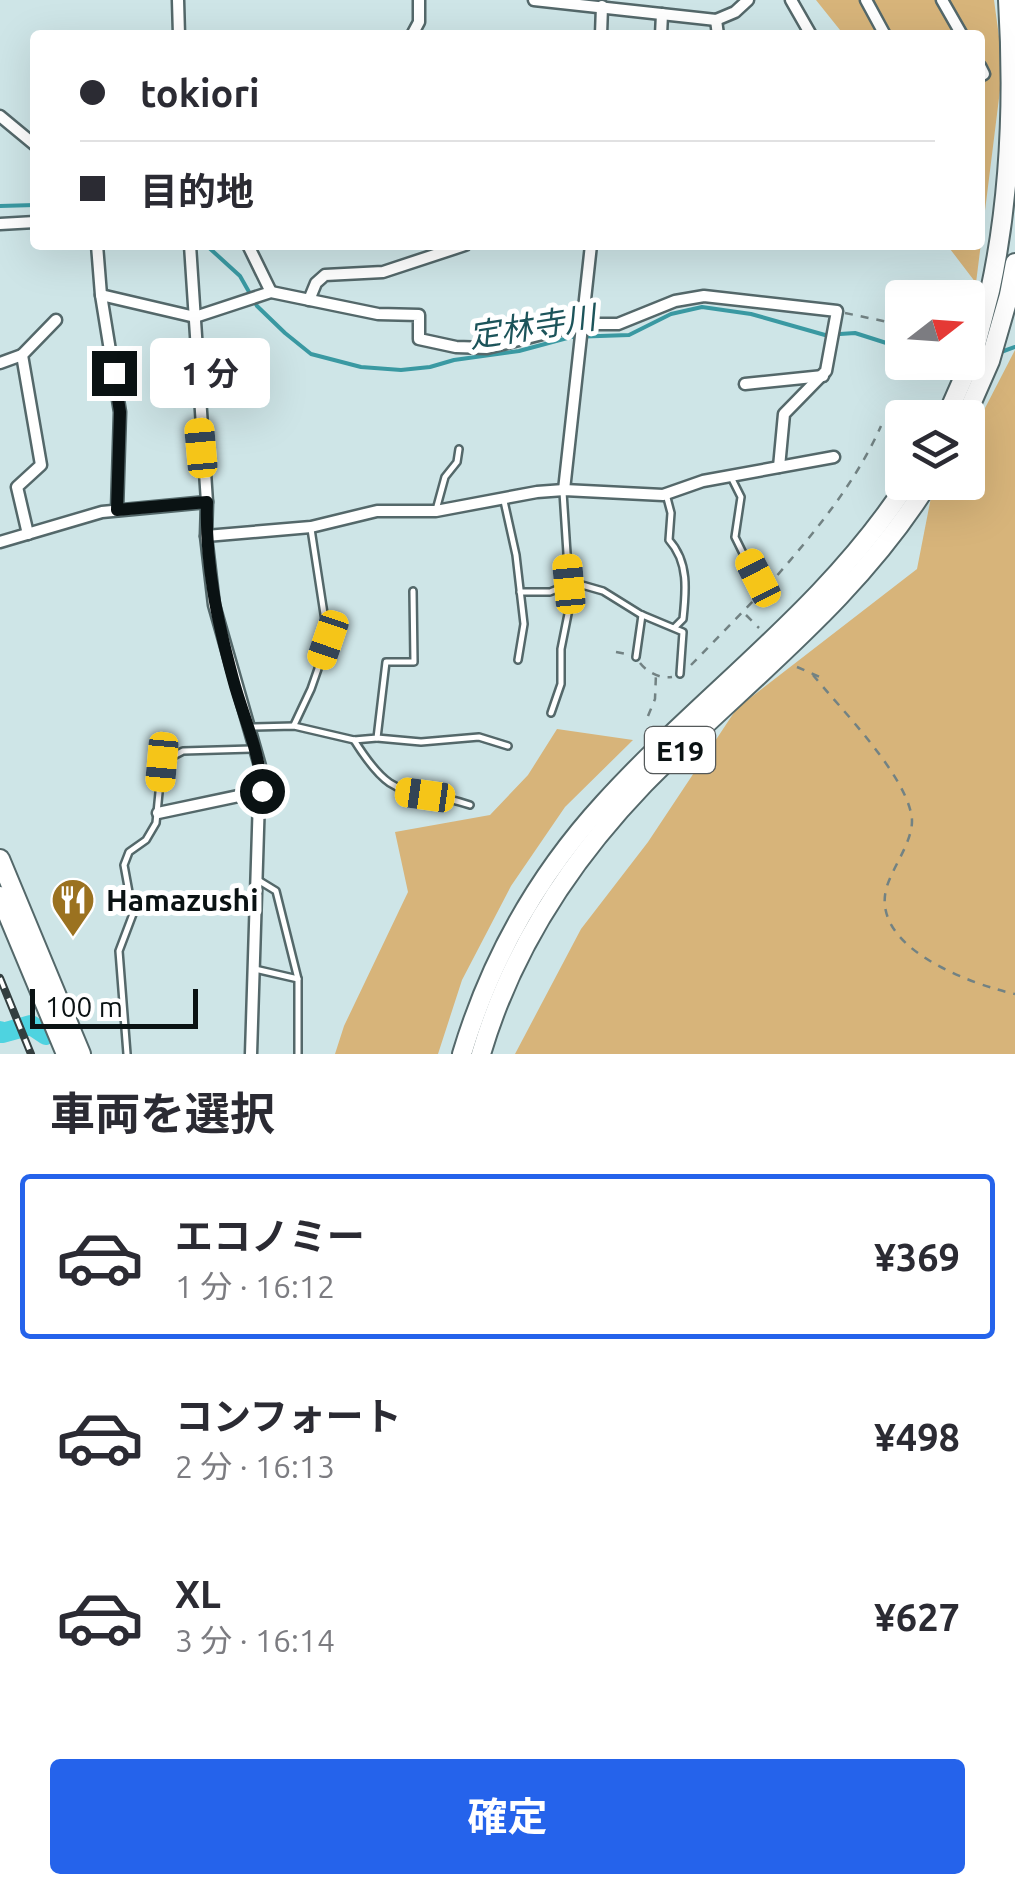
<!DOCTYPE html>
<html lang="ja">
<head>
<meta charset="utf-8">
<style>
	body { margin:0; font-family:Ubuntu,"Noto Sans JP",sans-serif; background:#f7f7f7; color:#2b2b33; height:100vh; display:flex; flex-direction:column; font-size:38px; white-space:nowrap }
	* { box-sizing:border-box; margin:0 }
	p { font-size:32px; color:#7c7c81 }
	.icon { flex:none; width:55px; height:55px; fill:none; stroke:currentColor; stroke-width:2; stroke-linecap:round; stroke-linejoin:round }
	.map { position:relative; height:1054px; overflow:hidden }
	.panel { display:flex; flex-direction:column; background:#fff; flex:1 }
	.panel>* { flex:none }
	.banner { position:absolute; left:30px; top:30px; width:955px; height:220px; border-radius:10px; box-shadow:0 10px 40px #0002; display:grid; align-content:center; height:220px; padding:0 50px; background:#fff }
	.needle { width:65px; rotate:73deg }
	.fabs { position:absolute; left:885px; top:280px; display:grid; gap:20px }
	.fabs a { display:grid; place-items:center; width:100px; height:100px; border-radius:10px; background:#fff; box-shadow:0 10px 40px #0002; font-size:50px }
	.scale { position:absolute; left:30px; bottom:25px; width:168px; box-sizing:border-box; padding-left:10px; border:5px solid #0a1213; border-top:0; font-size:28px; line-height:35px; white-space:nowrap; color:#0a1213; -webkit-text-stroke:8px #fff; paint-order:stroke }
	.end { position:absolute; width:45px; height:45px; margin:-22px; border:12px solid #0a1213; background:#fff; box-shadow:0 0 0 5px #fff }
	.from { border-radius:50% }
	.bubble { position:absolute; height:70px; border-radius:10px; background:#fff; box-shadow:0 10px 40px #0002; font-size:32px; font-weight:700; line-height:70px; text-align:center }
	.car { position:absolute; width:30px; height:60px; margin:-30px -15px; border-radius:12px; box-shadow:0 0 8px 2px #0007; background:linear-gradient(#f5c518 24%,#345 0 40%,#f5c518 0 76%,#345 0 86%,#f5c518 0) }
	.banner b { display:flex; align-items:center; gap:35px; height:95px; font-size:38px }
	.banner b+b { border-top:2px solid #e1e1e2 }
	.banner i { width:25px; height:25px; background:#2b2b33 }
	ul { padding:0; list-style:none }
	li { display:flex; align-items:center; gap:30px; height:165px; margin:0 20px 15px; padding:0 30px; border:5px solid transparent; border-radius:10px }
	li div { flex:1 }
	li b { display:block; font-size:38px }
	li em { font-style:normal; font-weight:700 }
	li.on { border-color:#2563eb }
	li>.icon { width:90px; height:90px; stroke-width:1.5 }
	h2 { padding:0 50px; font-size:45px; line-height:120px }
	.action { display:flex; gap:20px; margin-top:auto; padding:20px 50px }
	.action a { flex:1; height:115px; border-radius:10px; background:#2563eb; color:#fff; font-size:40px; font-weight:700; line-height:115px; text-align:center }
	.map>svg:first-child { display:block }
</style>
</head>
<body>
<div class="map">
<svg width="1015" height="1054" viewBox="0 0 1015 1054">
	<rect width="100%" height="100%" fill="#cee5e7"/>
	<g fill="#d7b47a">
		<polygon points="816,0 994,0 1003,66 976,283 947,245 980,245 980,35 844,35"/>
		<polygon points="1015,350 1015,1054 515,1054 581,929 648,842 737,708 917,569 933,487 937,483 968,482 968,441"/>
		<polygon points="557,729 633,740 565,807 511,886 462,980 438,1054 335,1054 344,1026 408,892 395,832 490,815 528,775"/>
	</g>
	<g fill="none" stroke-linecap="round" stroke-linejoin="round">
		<g stroke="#3a99a2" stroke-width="4">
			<polyline points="0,206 35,205"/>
			<polyline points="206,245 240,276 257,306 285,333 311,354 361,367 401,370 430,367 454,360 519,351 571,337 629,335 671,314 702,307 751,314 825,335 855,333 902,348"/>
			<polyline points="1001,352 1015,347"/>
			<polyline points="944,362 959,368"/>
		</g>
		<polyline stroke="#4ed3e0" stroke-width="20" points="0,1031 2,1033 31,1025 46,1035"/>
		<defs>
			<g id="lane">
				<polyline points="731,477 741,497 735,537 762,592"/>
				<polyline points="563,492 569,584"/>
				<path d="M666 494 671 513 669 540C689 562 686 591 683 619L675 627"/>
				<polyline points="504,501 516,555 524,624 518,660"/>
				<polyline points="436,510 445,477 457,462 459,449"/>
				<polyline points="520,592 550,592 569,584 582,585 603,591 640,614 683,632 680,674"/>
				<polyline points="636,657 642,615"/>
				<polyline points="551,713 561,684 561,649 574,584"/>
				<polyline points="294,725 311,689 328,640 311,529"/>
				<polyline points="251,727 294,726 354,740 377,738 386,662 414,662 413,591"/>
				<polyline points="377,738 421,742 479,737 508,746"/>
				<path d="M354 740C396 807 404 783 470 805"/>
				<polyline points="258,880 276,891 298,979 298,1054"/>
				<polyline points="255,969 298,979"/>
				<polyline points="127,1054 119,951 133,914 124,865 129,852 146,840 156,823 162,762 183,751 252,749"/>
			</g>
			<g id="street">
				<polyline points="178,0 179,35"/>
				<polyline points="534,0 716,20 735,12 748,0"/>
				<polyline points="791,0 811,35"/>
				<polyline points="866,0 885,35"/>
				<polyline points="942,0 962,35"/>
				<polyline points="716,20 718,35"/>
				<polyline points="412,35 419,22 419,0"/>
				<polyline points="601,35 602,6"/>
				<polyline points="661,35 662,14"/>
				<polyline points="980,66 984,74 980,76"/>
				<polyline points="0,116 35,145"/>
				<polyline points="0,224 35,222"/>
				<polyline points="97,245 101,295 120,412 117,510"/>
				<polyline points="190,245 207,502 206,536 214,605 260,766 251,1054"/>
				<polyline points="248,245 271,292"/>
				<polyline points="101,295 195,317 271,292 378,314 419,315 419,339 456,347 487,348 582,324 618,324 675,301 704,296 837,311 826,371 784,414 779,467"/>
				<polyline points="309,300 316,283 325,275 383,272 465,245"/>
				<polyline points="0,363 22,355"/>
				<polyline points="745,384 823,376"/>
				<polyline points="564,490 591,245"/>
				<polyline points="28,534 17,487 41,465 22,355 56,320"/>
				<polyline points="206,536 311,527 377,511 436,511 537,492 564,490 663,495 703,481 834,457"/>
				<polyline points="0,542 102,512 207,502"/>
				<polyline points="158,813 262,791"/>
			</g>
			<g id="highway">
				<path d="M990 291C1011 194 1014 98 1008 0"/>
				<polyline points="1009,295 1015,263"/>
				<polyline points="0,859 81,1054"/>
				<polyline points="0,896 66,1054"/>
				<path d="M462 1054C490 961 538 875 604 803 703 694 827 608 908 482"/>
				<path d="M481 1054C511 952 570 861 644 784 742 684 854 603 929 482"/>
			</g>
		</defs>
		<use href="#lane" stroke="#54686a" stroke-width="10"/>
		<use href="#street" stroke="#54686a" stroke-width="15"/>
		<use href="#highway" stroke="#54686a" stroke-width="22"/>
		<g stroke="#728283" stroke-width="2.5" stroke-dasharray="8 8" stroke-linecap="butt">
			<polyline points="845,313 902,325"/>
			<path d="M767 587C811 537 854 486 881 426"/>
			<polyline points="746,615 759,628"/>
			<polyline points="616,652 626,654"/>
			<path d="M640 663C647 672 660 679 672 677"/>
			<polyline points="691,665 758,596"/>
			<polyline points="797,667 822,678"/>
			<path d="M813 675C841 709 902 771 911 813 917 836 894 864 887 886 868 947 970 984 1015 994"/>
			<polyline points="648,716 655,699 656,674"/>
		</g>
		<use href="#lane" stroke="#fff" stroke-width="5"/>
		<use href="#street" stroke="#fff" stroke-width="10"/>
		<use href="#highway" stroke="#fff" stroke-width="18"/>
		<defs>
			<polyline id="rail" points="0,978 31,1054"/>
		</defs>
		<use href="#rail" stroke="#333e3f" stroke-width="8"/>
		<use href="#rail" stroke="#fff" stroke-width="4" stroke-dasharray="11" stroke-linecap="butt"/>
		<defs>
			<g id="highway-bridge">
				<polyline points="948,413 973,356 990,291"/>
				<polyline points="965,418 990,361 1009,295"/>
			</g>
		</defs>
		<use href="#highway-bridge" stroke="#54686a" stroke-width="22" stroke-linecap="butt"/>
		<use href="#highway-bridge" stroke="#fff" stroke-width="18"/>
	</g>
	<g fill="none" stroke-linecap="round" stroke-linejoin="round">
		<path stroke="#0a1213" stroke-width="12" d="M114 373 120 412 117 510 207 502C205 563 217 620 233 679 243 717 260 751 262 791"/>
	</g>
	<defs>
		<symbol id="restaurant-pin" viewBox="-11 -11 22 30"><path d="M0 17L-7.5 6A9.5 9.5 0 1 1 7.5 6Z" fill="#9b7220" stroke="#fff"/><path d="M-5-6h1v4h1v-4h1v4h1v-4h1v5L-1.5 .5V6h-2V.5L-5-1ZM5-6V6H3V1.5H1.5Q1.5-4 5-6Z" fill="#fff"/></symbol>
	</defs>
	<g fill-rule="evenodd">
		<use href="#restaurant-pin" x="48" y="875" width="50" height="68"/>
	</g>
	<g text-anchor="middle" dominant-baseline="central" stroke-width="10" stroke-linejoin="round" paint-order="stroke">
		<rect fill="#fff" stroke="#54595a" stroke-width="2.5" x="645" y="727" width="70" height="46" rx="8"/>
		<g font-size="28" font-weight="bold" fill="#0a1213">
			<text x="680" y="750">E19</text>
		</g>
		<g font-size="30" font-weight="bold" fill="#0a1213" stroke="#fff" text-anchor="start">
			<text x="106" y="900">Hamazushi</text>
		</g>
		<g font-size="32" font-style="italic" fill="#1c545a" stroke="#fff">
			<text transform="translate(532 326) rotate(-9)">定林寺川</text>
		</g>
	</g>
</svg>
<div class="fabs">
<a><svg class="needle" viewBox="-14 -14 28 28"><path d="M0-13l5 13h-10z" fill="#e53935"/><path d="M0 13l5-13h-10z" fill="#7c7c81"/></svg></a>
<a><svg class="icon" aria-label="layers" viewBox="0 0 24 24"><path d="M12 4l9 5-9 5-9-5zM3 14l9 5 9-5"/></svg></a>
</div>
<div class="scale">100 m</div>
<i class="end from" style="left:262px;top:791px"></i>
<i class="end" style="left:114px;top:373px"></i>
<div class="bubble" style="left:150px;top:338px;width:120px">1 分</div>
<i class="car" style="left:201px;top:448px;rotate:355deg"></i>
<i class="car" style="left:758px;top:578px;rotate:333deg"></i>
<i class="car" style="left:569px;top:584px;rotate:355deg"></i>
<i class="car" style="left:328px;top:640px;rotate:199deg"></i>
<i class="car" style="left:162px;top:762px;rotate:185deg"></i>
<i class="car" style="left:425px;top:795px;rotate:278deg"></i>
<div class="banner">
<b><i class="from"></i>tokiori</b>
<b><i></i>目的地</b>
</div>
</div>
<section class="panel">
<h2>車両を選択</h2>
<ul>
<li class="on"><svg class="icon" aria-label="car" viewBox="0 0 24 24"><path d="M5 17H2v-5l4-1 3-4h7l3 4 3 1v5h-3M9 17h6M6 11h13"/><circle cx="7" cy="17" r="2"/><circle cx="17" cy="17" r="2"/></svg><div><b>エコノミー</b><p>1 分 · 16:12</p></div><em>¥369</em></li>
<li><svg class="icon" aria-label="car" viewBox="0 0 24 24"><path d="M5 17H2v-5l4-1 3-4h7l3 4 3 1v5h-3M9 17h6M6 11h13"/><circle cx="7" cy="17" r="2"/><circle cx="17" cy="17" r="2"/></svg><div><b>コンフォート</b><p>2 分 · 16:13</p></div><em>¥498</em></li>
<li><svg class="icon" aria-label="car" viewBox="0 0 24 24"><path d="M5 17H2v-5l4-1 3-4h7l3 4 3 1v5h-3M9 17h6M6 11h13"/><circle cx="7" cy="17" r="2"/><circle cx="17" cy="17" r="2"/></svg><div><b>XL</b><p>3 分 · 16:14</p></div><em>¥627</em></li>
</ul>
<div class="action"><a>確定</a></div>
</section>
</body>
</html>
